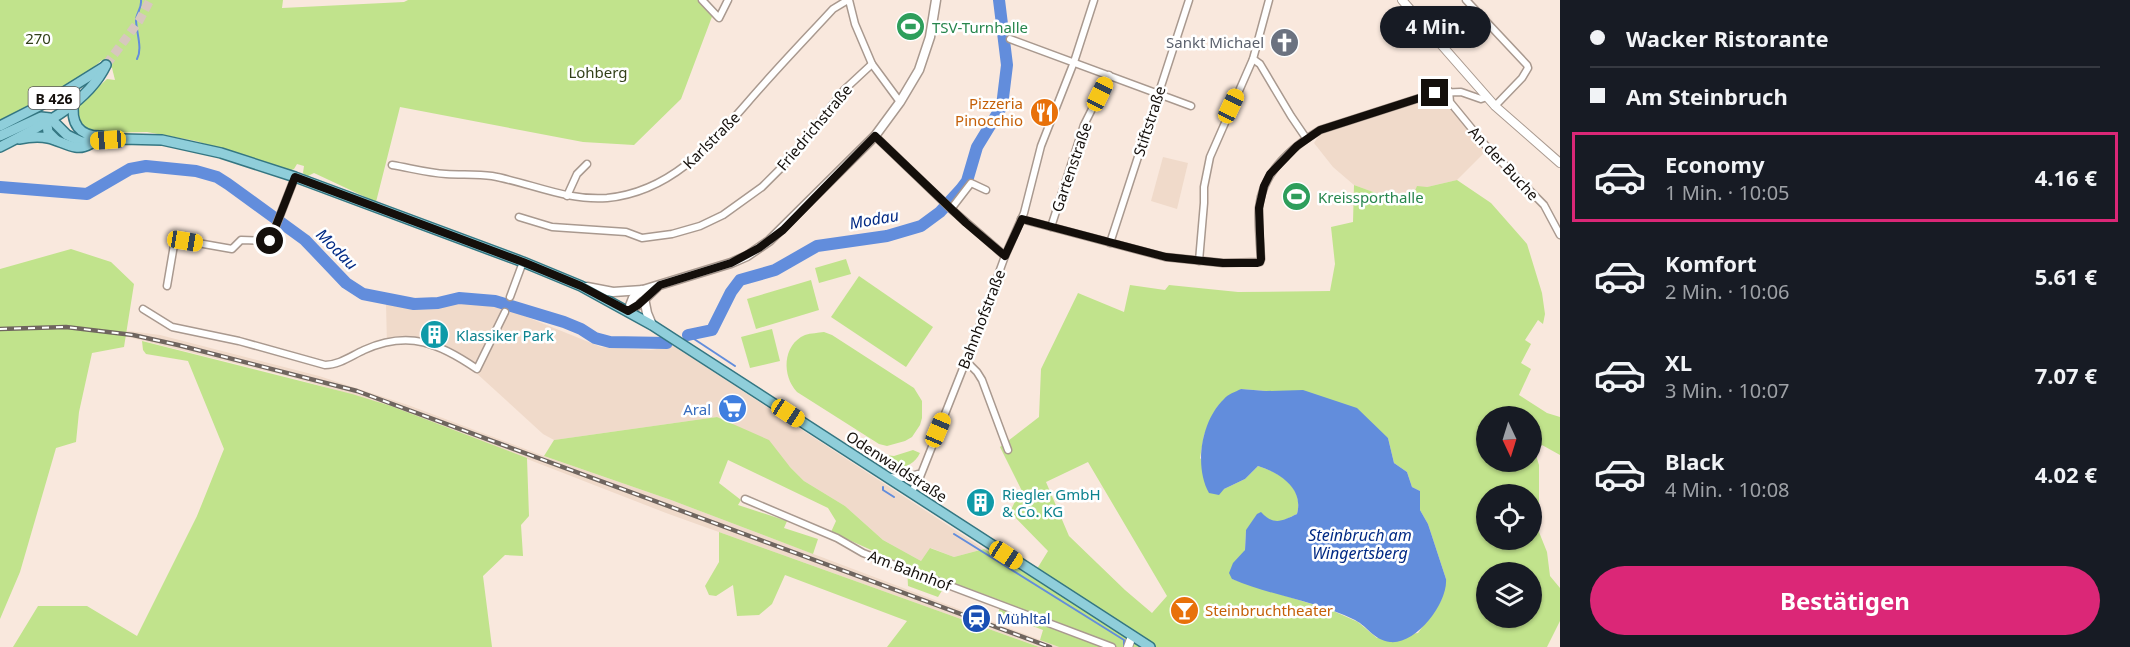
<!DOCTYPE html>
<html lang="de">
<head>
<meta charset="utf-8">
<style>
	body { margin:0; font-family:"Noto Sans",sans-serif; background:#242831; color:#f1f3f6; height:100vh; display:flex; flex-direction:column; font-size:22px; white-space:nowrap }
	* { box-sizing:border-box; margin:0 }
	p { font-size:20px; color:#9ea1a6 }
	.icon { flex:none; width:33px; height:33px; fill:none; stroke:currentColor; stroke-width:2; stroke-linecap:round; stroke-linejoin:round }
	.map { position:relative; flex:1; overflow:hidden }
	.side { display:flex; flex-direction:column; background:#171b24; width:570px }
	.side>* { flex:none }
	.banner { display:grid; align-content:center; height:132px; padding:0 30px; background:#171b24 }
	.needle { width:39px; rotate:176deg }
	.fabs { position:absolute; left:1476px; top:406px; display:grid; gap:12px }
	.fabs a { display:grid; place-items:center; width:66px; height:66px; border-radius:50%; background:#171b24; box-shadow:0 2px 4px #0004; font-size:30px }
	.end { position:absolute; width:27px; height:27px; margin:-14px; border:8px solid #140f0b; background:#fff; box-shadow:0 0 0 3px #fff }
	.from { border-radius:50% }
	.bubble { position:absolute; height:42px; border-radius:21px; background:#171b24; box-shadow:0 2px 4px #0004; font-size:20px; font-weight:700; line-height:42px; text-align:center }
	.car { position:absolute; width:18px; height:36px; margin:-18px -9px; border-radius:8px; box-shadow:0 0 4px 2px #0007; background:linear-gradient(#f5c518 24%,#345 0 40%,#f5c518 0 76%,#345 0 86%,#f5c518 0) }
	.banner b { display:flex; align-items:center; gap:21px; height:57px; font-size:22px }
	.banner b+b { border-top:2px solid #363941 }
	.banner i { width:15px; height:15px; background:#f1f3f6 }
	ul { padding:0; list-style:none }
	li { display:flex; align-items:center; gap:18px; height:90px; margin:0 12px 9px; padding:0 18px; border:3px solid transparent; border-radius:0px }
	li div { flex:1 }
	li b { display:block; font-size:22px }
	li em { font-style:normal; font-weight:700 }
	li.selected { border-color:#db2777 }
	li>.icon { width:54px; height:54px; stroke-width:1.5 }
	.primary-button { display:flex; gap:12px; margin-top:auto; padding:12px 30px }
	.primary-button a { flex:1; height:69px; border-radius:36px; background:#db2777; color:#fff; font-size:24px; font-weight:700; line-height:69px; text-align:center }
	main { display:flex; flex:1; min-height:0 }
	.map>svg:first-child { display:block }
</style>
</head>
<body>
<main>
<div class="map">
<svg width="1560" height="647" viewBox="0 0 1560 647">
	<rect width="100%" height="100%" fill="#f9e8dd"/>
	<g fill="#f0daca">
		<polygon points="1435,101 1447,104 1486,151 1457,180 1427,187 1409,205 1354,185 1333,167 1314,143 1320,134 1416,103"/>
		<polygon points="1163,157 1188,163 1177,209 1151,201"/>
		<polygon points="464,301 512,311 601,347 651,350 674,346 984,549 954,557 931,548 921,561 883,540 845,506 804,481 790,467 717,417 554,440 543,434 474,371 447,354 407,342 387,346 386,303 412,307 440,306"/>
		<polygon points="106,328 160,335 319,376 408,405 544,456 671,500 1059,647 1039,647 666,513 391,406 290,377 128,337 67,331"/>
	</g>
	<g fill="#c1e38c" fill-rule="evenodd">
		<path d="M0 0H283L282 8 404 2 408 0H701L713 14 681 99 634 145 583 142 400 107 376 202 314 173 306 177 303 173 304 166 297 164 294 169 289 171 196 141 147 132 98 133 91 132 77 123V107L107 79 115 80 112 68 102 60C71 88 37 105 0 124Z"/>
		<path d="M1457 180 1491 203 1527 244 1542 293 1545 314 1543 324 1538 320 1525 340 1531 344 1521 363 1531 369 1519 395 1547 413 1560 417V455L1542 445 1534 449 1539 465V532L1547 552 1550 576 1560 588V621L1547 647H1059L1040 640 1043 630 998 613 1002 601 948 581 938 597 908 586 907 566 831 532 836 521 828 508 728 460 719 483 741 500 738 505 787 521 784 528 818 539 813 554 671 500 544 456 554 440 717 417 769 440 790 467 804 481 845 506 883 540 921 561 930 548 954 557 984 549 1032 577 1048 551 1010 512 1021 489 1000 447 1039 417 1041 369 1078 293 1124 312 1130 285 1165 290 1169 285 1238 292 1330 291 1335 264 1331 227 1353 222 1354 185 1409 205 1417 186 1427 187ZM1241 389 1266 391 1388 438 1394 463 1407 472 1412 487 1420 491V510L1428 524 1446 579 1441 601 1418 633 1377 638 1358 622 1331 610 1232 579 1245 550 1246 530 1268 520 1280 522 1297 514C1304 487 1281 473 1258 466L1245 479 1224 489 1200 458 1204 435 1217 407ZM1486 417H1532V462H1486ZM1088 462 1167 596 1152 613 1125 590 1069 536 1046 482ZM1486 495H1532V540H1486ZM1486 573H1532V618H1486Z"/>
		<polygon points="71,249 111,262 134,284 124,347 92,353 79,412 76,442 56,448 20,572 0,619 0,269"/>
		<polygon points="846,259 851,274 819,283 815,268"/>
		<polygon points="859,276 933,327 906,367 831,317"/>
		<polygon points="811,280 819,310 756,329 747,299"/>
		<polygon points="772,329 780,361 750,368 741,337"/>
		<path d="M824 332 832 335 914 388 922 401V418L920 425 912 437 905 441 887 446 879 444 797 392C782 376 782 345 805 335 811 333 818 333 824 332Z"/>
		<polygon points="142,341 352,394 391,406 527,458 529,516 521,525 523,556 505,555 483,576 492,647 13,647 38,606 87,606 137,636 197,516 224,449 188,361 146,354 143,350"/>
		<path d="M913 450 920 453C911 472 888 470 873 459L877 454 894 456Z"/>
		<polygon points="719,532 1039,647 887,647 907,621 785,575 772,604 759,615 737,616 733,585 716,596 709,595 705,586 719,562"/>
	</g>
	<path fill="#628ddc" d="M1241 389 1266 391 1303 390 1357 408 1388 438 1394 463 1407 472 1412 487 1420 491V510L1428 524 1446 579C1448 603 1416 645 1390 642 1374 640 1368 627 1355 620 1316 601 1272 596 1232 579L1229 573 1233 563 1245 550 1246 530 1257 514 1261 512C1274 526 1282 521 1297 514 1304 488 1280 473 1258 466L1245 479 1224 489 1219 495 1209 493C1194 466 1201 421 1224 399 1228 394 1235 392 1241 389Z"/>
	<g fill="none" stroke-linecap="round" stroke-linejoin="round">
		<g stroke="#628ddc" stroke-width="2">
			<path d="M137 59C143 48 136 32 136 19 137 12 142 8 141 0"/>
			<polyline points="688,335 735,366"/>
			<polyline points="883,487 883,490 894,497"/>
			<polyline points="954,534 1124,640 1124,647"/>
		</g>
		<g stroke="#628ddc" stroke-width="12">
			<polyline points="0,187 87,194 130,169 146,166 196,171 217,177 228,184 305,240 346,283 363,294 414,304 438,303 459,298 495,301 564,322 581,329 595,338 610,342 667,343"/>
			<polyline points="688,335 712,330 731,292 740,280 775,270 817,246 887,236 921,226 940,212 961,189 967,181 977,147 1002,106 1007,65 999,0"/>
		</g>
		<polyline stroke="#d7c7be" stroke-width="9" stroke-dasharray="9 4.5" stroke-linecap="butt" points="106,65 139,21 150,0"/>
		<defs>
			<g id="minor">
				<polyline points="702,0 719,18 728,0"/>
				<polyline points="849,0 855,24 872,64 900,102"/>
				<polyline points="1466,0 1527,65 1528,68 1522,78 1495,106"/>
				<polyline points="1010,39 1191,106"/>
				<polyline points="1253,59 1260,64 1291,116 1306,138"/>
				<polyline points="1449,91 1450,102 1486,146 1544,205 1560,235"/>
				<polyline points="875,136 951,209 1005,256"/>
				<path d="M392 165C410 168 428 173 446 174 461 175 477 174 492 176 531 183 566 201 607 198 678 191 718 135 762 86 785 60 809 35 833 9L848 0"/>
				<polyline points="567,196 577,174 587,164"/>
				<polyline points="951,209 971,183 986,190"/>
				<polyline points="519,217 552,227 626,232 642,238 672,234 700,226 723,215 762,187 791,158 844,90 872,64"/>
				<path d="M1021 219 1165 257 1223 263 1260 262 1261 259C1260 242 1258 224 1259 208 1262 173 1292 147 1320 130L1435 93 1461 92 1481 99 1487 97"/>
				<polyline points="1051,227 1084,125 1109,75"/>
				<polyline points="1110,243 1189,0"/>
				<polyline points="1199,261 1204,203 1204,187 1210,157 1253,59 1269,0"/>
				<polyline points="167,286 175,239 232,249 241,240 270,241 295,177"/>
				<polyline points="510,297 523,262"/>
				<path d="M143 309 172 327 239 341 325 365C339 365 351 356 364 350 409 330 439 343 477 369L505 312"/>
				<polyline points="966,361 977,372 982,380 1008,450"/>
				<polyline points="889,477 904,478 918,474"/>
				<polyline points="911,492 918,482 977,333 1005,256 1024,213 1041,146 1074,62 1094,0"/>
				<polyline points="745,499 837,538 863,553 1112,647"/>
			</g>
			<g id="tertiary">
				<polyline points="1402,0 1495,106 1560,163"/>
				<polyline points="1128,647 1132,636"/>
			</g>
			<g id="secondary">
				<polyline points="587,287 613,292 643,290 731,263 747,256 769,241 875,136 900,102 919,70 930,37 936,0"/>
				<polyline points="644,298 647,313 652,325"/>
				<polyline points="628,311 638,305 657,287"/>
				<polyline points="628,311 633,298 642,290"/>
			</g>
			<g id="primary">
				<path d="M74 101C70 123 79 137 102 136"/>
				<polyline points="46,118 48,132 56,140"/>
				<polyline points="0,126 51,100 104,67"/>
				<polyline points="0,136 41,117 50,118 67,135 82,142 122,139 162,140 221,153 295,177 523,262 581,286 652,325 1150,647"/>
				<path d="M19 139C29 137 38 136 48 138 63 141 75 153 90 144"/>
				<path d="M0 147C37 128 87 105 106 65"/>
			</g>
		</defs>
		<use href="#minor" stroke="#a9998f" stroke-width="9"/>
		<use href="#tertiary" stroke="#a9998f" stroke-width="10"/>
		<use href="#secondary" stroke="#a9998f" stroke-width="11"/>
		<use href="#primary" stroke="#347682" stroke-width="12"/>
		<use href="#minor" stroke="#fff" stroke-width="6"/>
		<use href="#tertiary" stroke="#fff" stroke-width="8"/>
		<use href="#secondary" stroke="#fff" stroke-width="8"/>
		<use href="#primary" stroke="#8fceda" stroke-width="9"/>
		<defs>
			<polyline id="rail" points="0,329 66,327 133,335 178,345 357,391 1050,647"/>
		</defs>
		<use href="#rail" stroke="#6f655f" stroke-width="4.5"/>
		<use href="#rail" stroke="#fff" stroke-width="2" stroke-dasharray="7" stroke-linecap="butt"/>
	</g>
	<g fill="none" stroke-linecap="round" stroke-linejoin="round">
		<polyline stroke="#140f0b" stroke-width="8" points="270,241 295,177 523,262 581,286 628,311 638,305 660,285 731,263 759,248 783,230 875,136 966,223 1005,256 1022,219 1166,257 1223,263 1257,263 1260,262 1261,259 1259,208 1264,186 1270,174 1297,146 1320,130 1435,93"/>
	</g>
	<defs>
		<symbol id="stadium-disc" viewBox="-11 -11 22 22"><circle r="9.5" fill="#2e9e5b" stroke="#fff"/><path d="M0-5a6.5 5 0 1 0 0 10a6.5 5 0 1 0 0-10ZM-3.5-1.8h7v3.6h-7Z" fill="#fff"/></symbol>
		<symbol id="church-disc" viewBox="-11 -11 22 22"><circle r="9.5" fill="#6b7280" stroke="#fff"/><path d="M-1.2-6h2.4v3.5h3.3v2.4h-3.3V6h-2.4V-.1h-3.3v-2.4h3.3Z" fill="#fff"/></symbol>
		<symbol id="restaurant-disc" viewBox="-11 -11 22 22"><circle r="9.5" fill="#e8710a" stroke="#fff"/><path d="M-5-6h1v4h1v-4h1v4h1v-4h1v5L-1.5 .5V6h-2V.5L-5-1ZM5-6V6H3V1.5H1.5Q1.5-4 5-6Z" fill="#fff"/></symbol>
		<symbol id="building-disc" viewBox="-11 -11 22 22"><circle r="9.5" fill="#0f9aa8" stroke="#fff"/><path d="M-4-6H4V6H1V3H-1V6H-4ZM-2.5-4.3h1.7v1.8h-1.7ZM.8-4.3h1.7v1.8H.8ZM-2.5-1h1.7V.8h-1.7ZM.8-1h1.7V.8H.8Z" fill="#fff"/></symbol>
		<symbol id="supermarket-disc" viewBox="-11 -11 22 22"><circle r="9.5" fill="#3f7fe0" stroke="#fff"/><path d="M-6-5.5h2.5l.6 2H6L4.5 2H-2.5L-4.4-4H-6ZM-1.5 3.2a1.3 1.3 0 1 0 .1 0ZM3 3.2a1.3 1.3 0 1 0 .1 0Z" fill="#fff"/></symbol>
		<symbol id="bar-disc" viewBox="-11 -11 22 22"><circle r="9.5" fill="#e8710a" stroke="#fff"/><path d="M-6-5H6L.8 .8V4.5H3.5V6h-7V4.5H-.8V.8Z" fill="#fff"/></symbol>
		<symbol id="station-disc" viewBox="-11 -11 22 22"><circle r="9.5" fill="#1a4fb4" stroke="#fff"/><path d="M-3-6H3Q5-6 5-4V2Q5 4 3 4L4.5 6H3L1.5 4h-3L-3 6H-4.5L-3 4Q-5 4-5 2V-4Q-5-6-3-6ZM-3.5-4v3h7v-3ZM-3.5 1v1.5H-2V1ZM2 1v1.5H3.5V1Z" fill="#fff"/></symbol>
	</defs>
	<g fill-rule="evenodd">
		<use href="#stadium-disc" x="894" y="10" width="33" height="33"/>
		<use href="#church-disc" x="1268" y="26" width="33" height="33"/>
		<use href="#restaurant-disc" x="1028" y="96" width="33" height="33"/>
		<use href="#stadium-disc" x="1280" y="180" width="33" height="33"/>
		<use href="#building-disc" x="418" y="318" width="33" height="33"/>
		<use href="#supermarket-disc" x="716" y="392" width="33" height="33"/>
		<use href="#building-disc" x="964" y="486" width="33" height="33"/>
		<use href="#bar-disc" x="1168" y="594" width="33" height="33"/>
		<use href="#station-disc" x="960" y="602" width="33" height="33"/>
	</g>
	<g text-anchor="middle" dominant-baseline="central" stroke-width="5" stroke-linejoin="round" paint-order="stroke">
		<rect fill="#fff" stroke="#5a5754" stroke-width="1.5" x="28.5" y="87" width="51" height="22" rx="4.5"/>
		<g font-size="14" font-weight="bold" fill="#140f0b">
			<text x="54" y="98">B 426</text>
		</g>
		<g font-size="15" fill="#27864d" stroke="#fff" text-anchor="start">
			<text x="932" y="27">TSV-Turnhalle</text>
			<text x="1318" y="197">Kreissporthalle</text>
		</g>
		<g font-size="15" fill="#324019" stroke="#fff">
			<text x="38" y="38">270</text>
			<text x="598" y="72">Lohberg</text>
		</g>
		<g font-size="15" fill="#5b616d" stroke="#fff" text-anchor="end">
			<text x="1264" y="42">Sankt Michael</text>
		</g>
		<g font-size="15" fill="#c56008" stroke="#fff" text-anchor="end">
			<text x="1023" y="103">Pizzeria<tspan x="1023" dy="17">Pinocchio</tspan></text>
			<text x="1205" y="610" text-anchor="start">Steinbruchtheater</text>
		</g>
		<g font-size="15" fill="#140f0b" stroke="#fff">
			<text transform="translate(1149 121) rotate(-72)">Stiftstraße</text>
			<text transform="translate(814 127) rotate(-50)">Friedrichstraße</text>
			<text transform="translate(711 140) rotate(-45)">Karlstraße</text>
			<text transform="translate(1504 163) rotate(47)">An der Buche</text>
			<text transform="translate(1071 167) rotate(-71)">Gartenstraße</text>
			<text transform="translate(981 319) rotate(-69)">Bahnhofstraße</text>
			<text transform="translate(897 466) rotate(33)">Odenwaldstraße</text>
			<text transform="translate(910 570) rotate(21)">Am Bahnhof</text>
		</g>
		<g font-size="15" fill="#0d838f" stroke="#fff" text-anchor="start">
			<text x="456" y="335">Klassiker Park</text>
			<text x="1002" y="494">Riegler GmbH<tspan x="1002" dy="17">&amp; Co. KG</tspan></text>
		</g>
		<g font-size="15" fill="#366cbe" stroke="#fff" text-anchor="end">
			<text x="711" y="409">Aral</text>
		</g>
		<g font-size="15" fill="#164399" stroke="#fff" text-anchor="start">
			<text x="997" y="618">Mühltal</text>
		</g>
		<g font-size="16" font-style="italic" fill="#002984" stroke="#fff">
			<text transform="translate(874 219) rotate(-10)">Modau</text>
			<text transform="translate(337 249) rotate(45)">Modau</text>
			<text x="1360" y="535">Steinbruch am<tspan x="1360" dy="18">Wingertsberg</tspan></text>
		</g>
	</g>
</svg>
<div class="fabs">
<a><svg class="needle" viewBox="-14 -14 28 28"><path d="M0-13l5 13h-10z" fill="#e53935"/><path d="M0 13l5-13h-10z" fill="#9ea1a6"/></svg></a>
<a><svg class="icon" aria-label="locate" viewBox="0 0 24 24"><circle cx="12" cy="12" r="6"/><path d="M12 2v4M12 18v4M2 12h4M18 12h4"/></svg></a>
<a><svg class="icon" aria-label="layers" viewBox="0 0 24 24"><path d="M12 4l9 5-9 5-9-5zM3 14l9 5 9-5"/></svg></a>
</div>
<i class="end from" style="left:270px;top:241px"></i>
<i class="end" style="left:1435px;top:93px"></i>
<div class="bubble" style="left:1380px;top:6px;width:111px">4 Min.</div>
<i class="car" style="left:1100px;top:94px;rotate:26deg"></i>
<i class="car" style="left:1231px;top:106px;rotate:25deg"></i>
<i class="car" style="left:108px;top:140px;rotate:266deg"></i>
<i class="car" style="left:185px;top:241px;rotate:99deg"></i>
<i class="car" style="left:788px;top:413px;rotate:123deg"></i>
<i class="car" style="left:938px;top:430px;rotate:23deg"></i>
<i class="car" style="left:1006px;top:555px;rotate:123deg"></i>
</div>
<section class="side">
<div class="banner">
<b><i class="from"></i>Wacker Ristorante</b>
<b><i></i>Am Steinbruch</b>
</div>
<ul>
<li class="selected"><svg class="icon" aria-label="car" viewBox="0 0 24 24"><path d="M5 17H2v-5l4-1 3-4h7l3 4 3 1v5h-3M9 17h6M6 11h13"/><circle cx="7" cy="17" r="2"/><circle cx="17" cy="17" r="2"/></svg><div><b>Economy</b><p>1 Min. · 10:05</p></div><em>4.16 €</em></li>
<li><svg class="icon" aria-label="car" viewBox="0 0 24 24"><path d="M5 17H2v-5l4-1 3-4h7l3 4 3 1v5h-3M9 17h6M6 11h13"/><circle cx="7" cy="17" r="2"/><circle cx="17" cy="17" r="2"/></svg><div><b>Komfort</b><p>2 Min. · 10:06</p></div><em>5.61 €</em></li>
<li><svg class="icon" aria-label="car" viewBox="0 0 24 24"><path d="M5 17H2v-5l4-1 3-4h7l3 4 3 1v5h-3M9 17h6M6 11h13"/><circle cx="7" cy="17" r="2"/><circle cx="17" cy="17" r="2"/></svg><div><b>XL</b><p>3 Min. · 10:07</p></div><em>7.07 €</em></li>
<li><svg class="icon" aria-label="car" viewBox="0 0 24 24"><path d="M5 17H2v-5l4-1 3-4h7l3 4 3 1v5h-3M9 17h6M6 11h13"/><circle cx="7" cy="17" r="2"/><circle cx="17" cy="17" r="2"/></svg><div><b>Black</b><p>4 Min. · 10:08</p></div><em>4.02 €</em></li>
</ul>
<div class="primary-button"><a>Bestätigen</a></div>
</section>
</main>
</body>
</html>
